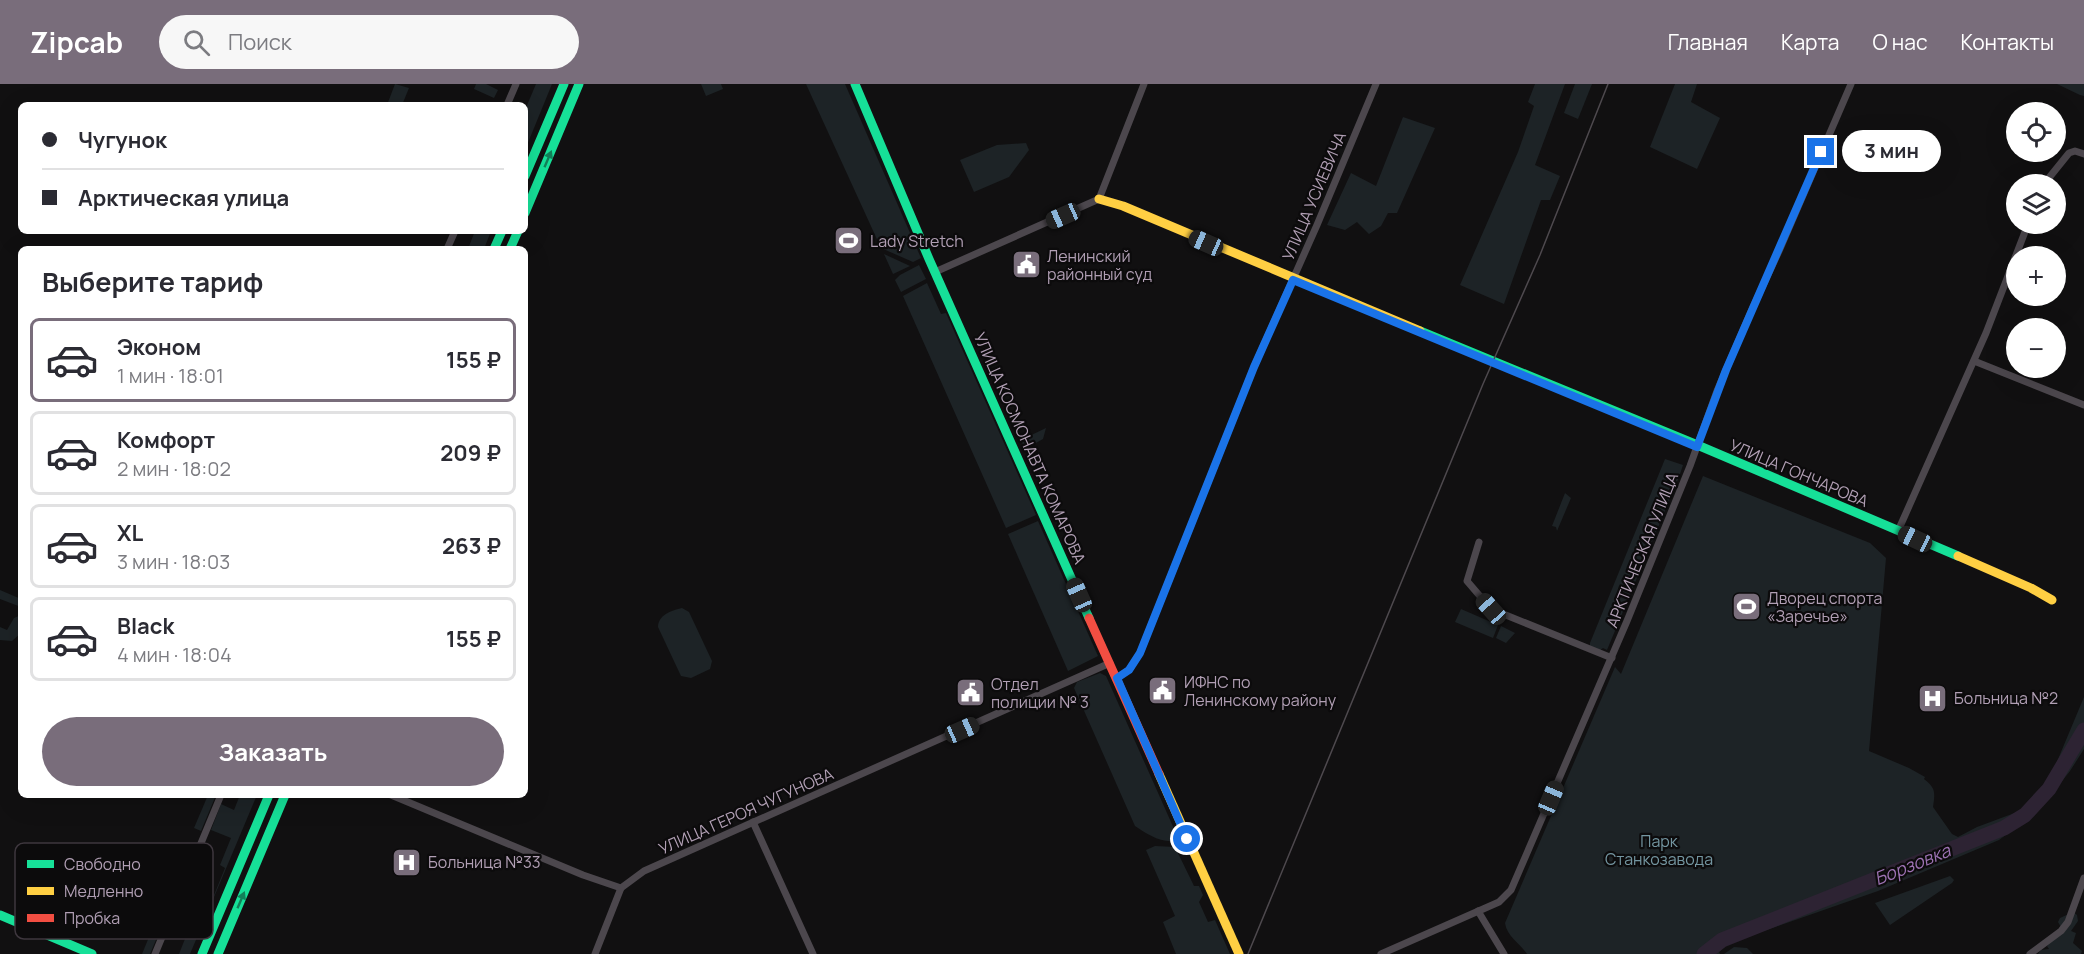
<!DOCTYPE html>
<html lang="ru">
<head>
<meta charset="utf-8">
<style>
	body { margin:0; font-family:Manrope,sans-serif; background:#f7f7f7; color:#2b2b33; height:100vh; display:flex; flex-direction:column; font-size:22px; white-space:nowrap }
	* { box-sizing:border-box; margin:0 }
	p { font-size:20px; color:#7c7c81 }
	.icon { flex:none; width:33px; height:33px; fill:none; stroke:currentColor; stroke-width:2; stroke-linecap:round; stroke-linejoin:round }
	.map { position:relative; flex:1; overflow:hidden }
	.drawer { position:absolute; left:18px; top:162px; width:510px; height:552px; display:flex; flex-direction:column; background:#fff; border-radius:9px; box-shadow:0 6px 24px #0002 }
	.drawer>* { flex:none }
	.hud { position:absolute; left:18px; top:18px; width:510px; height:132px; border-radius:9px; box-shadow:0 6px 24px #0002; display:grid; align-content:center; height:132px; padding:0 24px; background:#fff }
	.tools { position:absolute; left:2006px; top:18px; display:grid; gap:12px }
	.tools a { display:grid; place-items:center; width:60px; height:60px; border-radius:50%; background:#fff; box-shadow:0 6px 24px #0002; font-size:30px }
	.end { position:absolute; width:27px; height:27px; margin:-14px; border:8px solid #1a73e8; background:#fff; box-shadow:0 0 0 3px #fff }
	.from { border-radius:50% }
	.bubble { position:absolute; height:42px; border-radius:21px; background:#fff; box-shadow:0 6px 24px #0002; font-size:20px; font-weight:700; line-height:42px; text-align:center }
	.car { position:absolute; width:18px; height:36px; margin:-18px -9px; border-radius:8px; box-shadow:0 0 4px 2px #0007; background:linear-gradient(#222 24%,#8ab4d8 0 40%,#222 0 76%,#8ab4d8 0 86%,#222 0) }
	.hud b { display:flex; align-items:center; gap:21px; height:57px; font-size:22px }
	.hud b+b { border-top:2px solid #e1e1e2 }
	.hud i { width:15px; height:15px; background:#2b2b33 }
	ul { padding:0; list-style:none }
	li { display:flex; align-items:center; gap:18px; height:84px; margin:0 12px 9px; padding:0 12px; border:3px solid #e1e1e2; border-radius:9px }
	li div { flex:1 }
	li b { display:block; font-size:22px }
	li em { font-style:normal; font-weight:700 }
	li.selected { border-color:#796d7b }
	li>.icon { width:54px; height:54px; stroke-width:1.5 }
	h2 { padding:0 24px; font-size:27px; line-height:72px }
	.primary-button { display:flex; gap:12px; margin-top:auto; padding:12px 24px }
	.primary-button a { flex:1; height:69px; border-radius:36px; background:#796d7b; color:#fff; font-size:24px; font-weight:700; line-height:69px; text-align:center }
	header { display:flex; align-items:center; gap:36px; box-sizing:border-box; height:84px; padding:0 30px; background:#796d7b; color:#fff }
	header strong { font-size:28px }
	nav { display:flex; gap:33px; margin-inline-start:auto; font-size:21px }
	.search { width:420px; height:54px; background:#f7f7f7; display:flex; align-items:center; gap:15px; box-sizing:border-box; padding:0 21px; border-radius:33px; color:#7c7c81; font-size:22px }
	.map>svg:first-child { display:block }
</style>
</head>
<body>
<header>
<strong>Zipcab</strong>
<div class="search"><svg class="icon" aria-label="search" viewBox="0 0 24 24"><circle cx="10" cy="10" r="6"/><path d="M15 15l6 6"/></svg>Поиск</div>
<nav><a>Главная</a><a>Карта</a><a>О нас</a><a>Контакты</a></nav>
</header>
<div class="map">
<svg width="2084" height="870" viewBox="0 0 2084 870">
	<rect width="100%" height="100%" fill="#111011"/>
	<g fill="#1d2326">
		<polygon points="395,0 409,4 402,21 387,21"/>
		<polygon points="476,0 486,0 498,6 494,14 474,5"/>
		<polygon points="536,0 552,0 525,66 525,26"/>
		<polygon points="701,0 721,0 723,5 706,12"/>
		<polygon points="806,0 845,0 921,174 913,178 881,164"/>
		<polygon points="1535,0 1565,0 1535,81 1560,92 1550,116 1541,116 1504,220 1460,201 1518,68 1534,22 1528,18"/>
		<polygon points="1575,0 1592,0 1578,35 1564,29"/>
		<polygon points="1675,0 1697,0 1691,18 1720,34 1697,85 1650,63"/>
		<polygon points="2057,0 2084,0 2084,12 2080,11"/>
		<polygon points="1403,33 1435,44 1397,129 1388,129 1381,142 1369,150 1357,138 1345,146 1327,141 1351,89 1376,102"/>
		<polygon points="1026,59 1029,66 1009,93 974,108 960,76 997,61"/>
		<polygon points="475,147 491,147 484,165 468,165"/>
		<polygon points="884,170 910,182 893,190"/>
		<polygon points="919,181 926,195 901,208 895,196 900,191"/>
		<polygon points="927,199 941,230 946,229 1036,431 1006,444 903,212"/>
		<polygon points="1046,344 1043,355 1025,365 1021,356"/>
		<polygon points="1665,375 1683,381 1679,393 1607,566 1603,564 1599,567 1590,562 1590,559"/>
		<path d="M1703 392 1870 459 1886 474 1869 667 1909 684 1925 693 1924 695C1936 704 1935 709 1933 723L1952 750 1958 753 1977 743 2020 727 2046 704 2084 613V665L2070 687 2039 726 1999 756 1878 807 1729 859 1719 868 1720 870H1527C1520 859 1507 853 1505 839L1615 583 1621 590Z"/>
		<polygon points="1565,409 1571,414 1557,447 1556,443 1552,442"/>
		<polygon points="1038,437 1098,572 1068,587 1008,450"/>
		<polygon points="0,506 21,515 21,523 0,515"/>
		<path d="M682 524 689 528 712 577 710 585 691 594 681 592 658 543C658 531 672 526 682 524Z"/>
		<polygon points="1461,525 1498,541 1493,554 1455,538"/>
		<polygon points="21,531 21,549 12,557 0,556 0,543 7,546 14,534"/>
		<polygon points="1501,542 1515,549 1506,559 1496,554"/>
		<path d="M1100 589 1106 592 1179 756C1163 761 1147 750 1135 742L1074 604 1077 598Z"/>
		<polygon points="208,711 216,711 201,747 194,744"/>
		<polygon points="240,711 257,711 190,870 179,870 198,822 208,826 225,784 220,781 231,754 211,746 221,720 234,726"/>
		<polygon points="1155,762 1175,763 1194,802 1199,802 1203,811 1199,818 1208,838 1215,836 1230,870 1176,870 1163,838 1175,832 1146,766"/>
		<polygon points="1950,792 1954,796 1952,799 1890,841 1875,819"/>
		<polygon points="164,817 171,820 150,870 142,870"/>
		<polygon points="2073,828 2077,831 2078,837 2071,847 2076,849 2073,859 2082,867 2081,870 2038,870 2041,866 2049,865 2047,862 2062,845 2058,838 2060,834"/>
		<polygon points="1734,863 1747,864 1753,870 1724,870"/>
	</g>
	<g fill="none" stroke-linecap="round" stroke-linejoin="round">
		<polyline stroke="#2d2333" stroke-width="15" points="1704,870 1722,856 2004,744 2025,731 2049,705 2084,646"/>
		<g stroke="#4c474d" stroke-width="7">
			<polyline points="507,21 516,0"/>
			<polyline points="2044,100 2069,69 2075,67 2084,70"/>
			<polyline points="447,165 455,147"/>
			<polyline points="935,188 1099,115 1144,0"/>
			<polyline points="1974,277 2084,321"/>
			<polyline points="1898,447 1986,249 2028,140"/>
			<polyline points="1479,458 1467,497 1491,525 1612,574"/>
			<polyline points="1117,594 1129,586 1140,569 1254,283 1317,141 1376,0"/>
			<polyline points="391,711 583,791 621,804 644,787 1110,579"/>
			<polyline points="753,738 813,870"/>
			<polyline points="1478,827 1504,870"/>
			<polyline points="155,870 221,711"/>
			<polyline points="595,870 621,804"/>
			<polyline points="1381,870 1499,818 1511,806 1627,537 1690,382 1717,307 1753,223 1779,167 1851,0"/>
			<polyline points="2030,870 2061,847 2068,838 2084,794"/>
		</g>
		<g stroke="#16e098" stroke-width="9">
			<polyline points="855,0 929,175 1089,534"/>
			<polyline points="525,92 564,0"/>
			<polyline points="525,129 579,0"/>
			<polyline points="494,165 502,147"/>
			<polyline points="510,165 518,147"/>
			<polyline points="1420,247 1695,360 1958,472"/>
			<polyline points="0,831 92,870"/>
			<polyline points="202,870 269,711"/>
			<polyline points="218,870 285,711"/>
		</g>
		<g stroke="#ffcf43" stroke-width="9">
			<polyline points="1099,115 1123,122 1420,247"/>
			<polyline points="1958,472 2031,504 2052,516"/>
			<polyline points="1159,690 1239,870"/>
		</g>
		<polyline stroke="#f24e42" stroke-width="9" points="1089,534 1159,690"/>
		<polyline stroke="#4e494e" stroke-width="1.5" points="1248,870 1483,300 1540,171 1608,0"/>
	</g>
	<defs><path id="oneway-solid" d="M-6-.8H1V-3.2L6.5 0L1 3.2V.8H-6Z" transform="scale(1.5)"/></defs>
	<g fill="#128059">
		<use href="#oneway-solid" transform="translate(548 75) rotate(-67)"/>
		<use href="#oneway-solid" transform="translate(241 816) rotate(-67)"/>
	</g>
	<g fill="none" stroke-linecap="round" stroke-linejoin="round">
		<polyline stroke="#1a73e8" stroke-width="8" points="1187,755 1117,594 1129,586 1140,569 1254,283 1293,196 1697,363 1726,286 1821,68"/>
	</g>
	<defs>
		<symbol id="stadium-square" viewBox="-11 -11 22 22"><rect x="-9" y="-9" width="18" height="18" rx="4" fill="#796d7b" stroke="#0c0b0c"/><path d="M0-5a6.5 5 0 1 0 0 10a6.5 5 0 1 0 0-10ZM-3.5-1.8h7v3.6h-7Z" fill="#fff"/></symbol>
		<symbol id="civic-square" viewBox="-11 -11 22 22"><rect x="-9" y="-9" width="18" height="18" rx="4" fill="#796d7b" stroke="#0c0b0c"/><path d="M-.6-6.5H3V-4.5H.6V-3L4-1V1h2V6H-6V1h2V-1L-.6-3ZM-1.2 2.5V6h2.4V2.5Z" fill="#fff"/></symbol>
		<symbol id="hospital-square" viewBox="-11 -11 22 22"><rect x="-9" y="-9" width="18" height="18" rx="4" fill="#796d7b" stroke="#0c0b0c"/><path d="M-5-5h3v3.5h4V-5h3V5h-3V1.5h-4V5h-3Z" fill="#fff"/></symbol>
	</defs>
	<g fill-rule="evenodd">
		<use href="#stadium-square" x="832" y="140" width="33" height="33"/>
		<use href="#civic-square" x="1010" y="164" width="33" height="33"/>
		<use href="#stadium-square" x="1730" y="506" width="33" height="33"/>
		<use href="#civic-square" x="1146" y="590" width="33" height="33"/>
		<use href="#civic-square" x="954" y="592" width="33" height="33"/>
		<use href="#hospital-square" x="1916" y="598" width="33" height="33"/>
		<use href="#hospital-square" x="390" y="762" width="33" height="33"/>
	</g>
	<g text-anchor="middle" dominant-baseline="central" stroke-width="4.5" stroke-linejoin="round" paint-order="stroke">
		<g font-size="16" fill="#b19fb4" stroke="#0c0b0c">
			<text transform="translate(1314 112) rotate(-67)">УЛИЦА УСИЕВИЧА</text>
			<text transform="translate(1030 364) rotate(66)">УЛИЦА КОСМОНАВТА КОМАРОВА</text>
			<text transform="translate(1799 389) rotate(23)">УЛИЦА ГОНЧАРОВА</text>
			<text transform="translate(1642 466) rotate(-68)">АРКТИЧЕСКАЯ УЛИЦА</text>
			<text transform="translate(746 727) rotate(-24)">УЛИЦА ГЕРОЯ ЧУГУНОВА</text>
		</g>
		<g font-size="16" fill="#b19fb4" stroke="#0c0b0c" text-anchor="start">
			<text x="870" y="157">Lady Stretch</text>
			<text x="1047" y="172">Ленинский<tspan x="1047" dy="18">районный суд</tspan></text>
			<text x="1767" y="514">Дворец спорта<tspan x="1767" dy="18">«Заречье»</tspan></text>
			<text x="1184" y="598">ИФНС по<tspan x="1184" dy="18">Ленинскому району</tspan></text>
			<text x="991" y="600">Отдел<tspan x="991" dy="18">полиции № 3</tspan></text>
			<text x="1954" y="614">Больница №2</text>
			<text x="428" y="778">Больница №33</text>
		</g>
		<g font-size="16" fill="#7496a1" stroke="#0c0b0c">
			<text x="1659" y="757">Парк<tspan x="1659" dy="18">Станкозавода</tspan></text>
		</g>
		<g font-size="18" font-style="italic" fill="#9d72b3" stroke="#0c0b0c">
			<text transform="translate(1912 780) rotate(-22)">Борзовка</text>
		</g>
	</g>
	<rect x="15" y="759" width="198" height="96" rx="9" fill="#0c0b0c" stroke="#3e373e" stroke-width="1.5"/>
	<rect x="27" y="776" width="27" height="8" fill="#16e098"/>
	<rect x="27" y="803" width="27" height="8" fill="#ffcf43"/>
	<rect x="27" y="830" width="27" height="8" fill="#f24e42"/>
	<g font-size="16" fill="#b19fb4">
		<text x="64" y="786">Свободно</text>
		<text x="64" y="813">Медленно</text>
		<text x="64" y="840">Пробка</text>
	</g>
</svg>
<div class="tools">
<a><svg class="icon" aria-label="locate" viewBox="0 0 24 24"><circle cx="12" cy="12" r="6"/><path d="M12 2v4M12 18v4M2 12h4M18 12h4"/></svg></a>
<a><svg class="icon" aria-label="layers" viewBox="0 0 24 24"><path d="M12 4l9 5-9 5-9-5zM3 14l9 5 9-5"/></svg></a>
<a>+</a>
<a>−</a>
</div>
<i class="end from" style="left:1187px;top:755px"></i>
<i class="end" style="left:1821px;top:68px"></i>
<div class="bubble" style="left:1842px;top:46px;width:99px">3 мин</div>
<i class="car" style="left:1063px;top:132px;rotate:246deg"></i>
<i class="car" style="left:1206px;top:159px;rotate:294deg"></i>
<i class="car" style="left:1915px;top:455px;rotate:295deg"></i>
<i class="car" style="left:1079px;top:511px;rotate:336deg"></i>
<i class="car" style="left:1491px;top:525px;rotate:318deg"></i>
<i class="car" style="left:962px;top:646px;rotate:66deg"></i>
<i class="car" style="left:1551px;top:714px;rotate:23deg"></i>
<div class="hud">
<b><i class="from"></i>Чугунок</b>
<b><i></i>Арктическая улица</b>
</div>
<section class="drawer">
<h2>Выберите тариф</h2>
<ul>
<li class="selected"><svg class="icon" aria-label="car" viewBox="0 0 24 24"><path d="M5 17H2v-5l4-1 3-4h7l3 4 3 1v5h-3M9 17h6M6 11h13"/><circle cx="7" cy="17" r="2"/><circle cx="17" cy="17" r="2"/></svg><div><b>Эконом</b><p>1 мин · 18:01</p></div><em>155 ₽</em></li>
<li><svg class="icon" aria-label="car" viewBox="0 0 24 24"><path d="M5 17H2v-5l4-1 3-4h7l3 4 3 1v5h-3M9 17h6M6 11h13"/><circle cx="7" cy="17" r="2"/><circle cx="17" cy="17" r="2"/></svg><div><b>Комфорт</b><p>2 мин · 18:02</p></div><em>209 ₽</em></li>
<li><svg class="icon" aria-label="car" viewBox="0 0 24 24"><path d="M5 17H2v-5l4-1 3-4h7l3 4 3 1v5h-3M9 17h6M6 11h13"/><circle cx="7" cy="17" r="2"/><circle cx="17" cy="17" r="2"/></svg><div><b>XL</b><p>3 мин · 18:03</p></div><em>263 ₽</em></li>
<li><svg class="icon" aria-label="car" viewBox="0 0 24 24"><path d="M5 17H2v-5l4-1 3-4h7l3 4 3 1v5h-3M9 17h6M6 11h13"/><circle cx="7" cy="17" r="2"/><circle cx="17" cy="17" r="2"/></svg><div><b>Black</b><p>4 мин · 18:04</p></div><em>155 ₽</em></li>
</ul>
<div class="primary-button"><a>Заказать</a></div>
</section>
</div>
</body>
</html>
